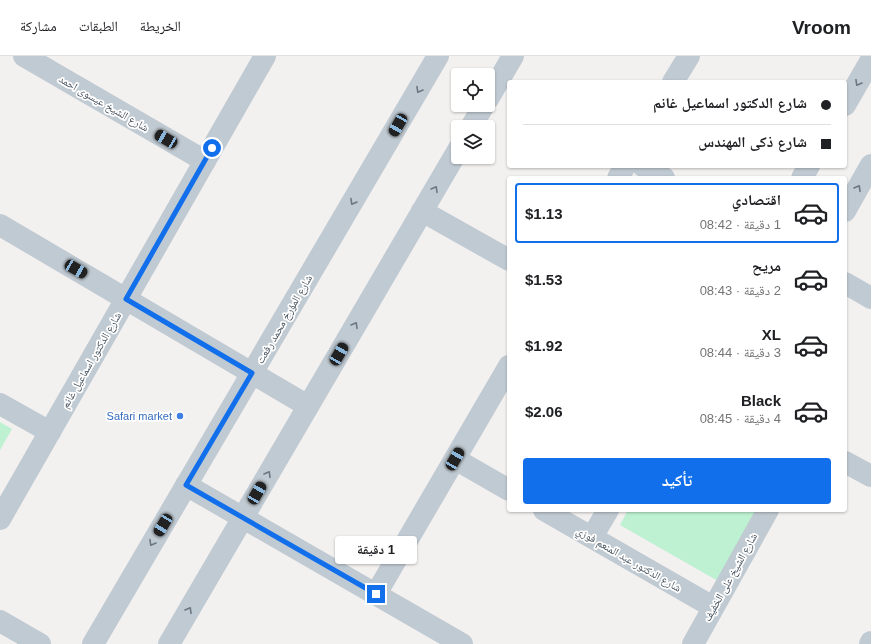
<!DOCTYPE html>
<html lang="ar">
<head>
<meta charset="utf-8">
<style>
	body { margin:0; font-family:Helvetica,"Noto Naskh Arabic",sans-serif; background:#f6f6f6; color:#202124; direction:rtl; height:100vh; display:flex; flex-direction:column; font-size:15px; white-space:nowrap }
	* { box-sizing:border-box; margin:0 }
	p { font-size:13px; color:#757577 }
	.icon { flex:none; width:22px; height:22px; fill:none; stroke:currentColor; stroke-width:2; stroke-linecap:round; stroke-linejoin:round }
	.map { position:relative; flex:1; overflow:hidden; direction:ltr }
	.drawer { position:absolute; left:507px; top:120px; width:340px; height:336px; display:flex; flex-direction:column; background:#fff; border-radius:4px; box-shadow:0 1px 3px #0004; direction:rtl }
	.drawer>* { flex:none }
	.guide { position:absolute; left:507px; top:24px; width:340px; height:88px; border-radius:4px; box-shadow:0 1px 3px #0004; direction:rtl; display:grid; align-content:center; height:88px; padding:0 16px; background:#fff }
	.controls { position:absolute; left:451px; top:12px; display:grid; gap:8px }
	.controls a { display:grid; place-items:center; width:44px; height:44px; border-radius:4px; background:#fff; box-shadow:0 1px 3px #0004; font-size:20px }
	.end { position:absolute; width:18px; height:18px; margin:-9px; border:5px solid #116fec; background:#fff; box-shadow:0 0 0 2px #fff }
	.from { border-radius:50% }
	.bubble { position:absolute; height:28px; border-radius:4px; background:#fff; box-shadow:0 1px 3px #0004; font-size:13px; font-weight:700; line-height:28px; text-align:center; direction:rtl }
	.car { position:absolute; width:12px; height:24px; margin:-12px -6px; border-radius:5px; box-shadow:0 0 3px 1px #0007; background:linear-gradient(#222 24%,#8ab4d8 0 40%,#222 0 76%,#8ab4d8 0 86%,#222 0) }
	.guide b { display:flex; align-items:center; gap:14px; height:38px; font-size:15px }
	.guide b+b { border-top:1px solid #e0e0e0 }
	.guide i { width:10px; height:10px; background:#202124 }
	ul { padding:7px 0 0; list-style:none }
	li { display:flex; align-items:center; gap:12px; height:60px; margin:0 8px 6px; padding:0 8px; border:2px solid transparent; border-radius:4px }
	li div { flex:1 }
	li b { display:block; font-size:15px }
	li em { font-style:normal; font-weight:700 }
	li.selected { border-color:#116fec }
	li>.icon { width:36px; height:36px; stroke-width:1.5 }
	.button { display:flex; gap:8px; margin-top:auto; padding:8px 16px }
	.button a { flex:1; height:46px; border-radius:4px; background:#116fec; color:#fff; font-size:16px; font-weight:700; line-height:46px; text-align:center }
	header { display:flex; align-items:center; gap:24px; box-sizing:border-box; height:56px; padding:0 20px; background:#fff; border-bottom:1px solid #e0e0e0 }
	header strong { font-size:19px }
	nav { display:flex; gap:22px; margin-inline-start:auto; font-size:14px }
	.map>svg:first-child { display:block }
</style>
</head>
<body>
<header>
<strong>Vroom</strong>
<nav><a>الخريطة</a><a>الطبقات</a><a>مشاركة</a></nav>
</header>
<div class="map">
<svg width="871" height="588" viewBox="0 0 871 588">
	<rect width="100%" height="100%" fill="#f3f0f0"/>
	<g fill="#bdf1d2">
		<polygon points="0,366 12,373 0,394"/>
		<polygon points="628,454 758,454 718,525 620,469"/>
	</g>
	<g fill="none" stroke-linecap="round" stroke-linejoin="round">
		<g stroke="#c0cad2" stroke-width="22">
			<polyline points="24,0 205,105"/>
			<polyline points="673,26 689,0"/>
			<polyline points="488,43 513,0"/>
			<polyline points="845,49 871,4"/>
			<polyline points="471,71 484,49"/>
			<polyline points="643,110 664,122"/>
			<polyline points="618,122 625,110"/>
			<polyline points="802,122 809,110"/>
			<polyline points="422,155 509,204"/>
			<polyline points="845,155 871,109"/>
			<polyline points="0,169 308,350"/>
			<polyline points="845,227 871,242"/>
			<polyline points="0,348 50,376"/>
			<polyline points="455,403 509,434"/>
			<polyline points="845,406 871,420"/>
			<polyline points="186,429 462,588"/>
			<polyline points="544,454 713,551"/>
			<polyline points="0,463 265,0"/>
			<polyline points="592,481 608,454"/>
			<polyline points="376,538 509,310"/>
			<polyline points="0,565 40,588"/>
			<polyline points="93,588 438,0"/>
			<polyline points="169,588 458,94"/>
			<polyline points="693,588 768,454"/>
			<polyline points="870,588 871,586"/>
		</g>
	</g>
	<defs><path id="oneway-chevron" d="M-2-3.5L2.5 0L-2 3.5" fill="none" stroke-width="1.6" stroke-linecap="round" stroke-linejoin="round"/></defs>
	<g stroke="#6b7782">
		<use href="#oneway-chevron" transform="translate(858 27) rotate(120)"/>
		<use href="#oneway-chevron" transform="translate(419 34) rotate(120)"/>
		<use href="#oneway-chevron" transform="translate(858 132) rotate(-60)"/>
		<use href="#oneway-chevron" transform="translate(435 133) rotate(-60)"/>
		<use href="#oneway-chevron" transform="translate(353 146) rotate(120)"/>
		<use href="#oneway-chevron" transform="translate(355 269) rotate(-60)"/>
		<use href="#oneway-chevron" transform="translate(268 418) rotate(-60)"/>
		<use href="#oneway-chevron" transform="translate(152 487) rotate(120)"/>
		<use href="#oneway-chevron" transform="translate(189 554) rotate(-60)"/>
	</g>
	<g fill="none" stroke-linecap="round" stroke-linejoin="round">
		<polyline stroke="#116fec" stroke-width="5" points="212,92 126,243 252,317 186,429 376,538"/>
	</g>
	<circle fill="#3f7fe0" stroke="#fff" stroke-width="1.5" cx="180" cy="360" r="4"/>
	<g text-anchor="middle" dominant-baseline="central" stroke-width="3.5" stroke-linejoin="round" paint-order="stroke">
		<g font-size="11" fill="#47535f" stroke="#fff">
			<text transform="translate(104 47) rotate(30)">شارع الشيخ عيسوى احمد</text>
			<text transform="translate(284 263) rotate(-60)">شارع المؤرخ محمد رفعت</text>
			<text transform="translate(91 304) rotate(-60)">شارع الدكتور اسماعيل غانم</text>
			<text transform="translate(629 503) rotate(30)">شارع الدكتور عبد المنعم فوزي</text>
			<text transform="translate(730 521) rotate(-61)">شارع الشيخ على الخفيف</text>
		</g>
		<g font-size="11" fill="#366cbe" stroke="#fff" text-anchor="end">
			<text x="172" y="360">Safari market</text>
		</g>
	</g>
</svg>
<div class="controls">
<a><svg class="icon" aria-label="locate" viewBox="0 0 24 24"><circle cx="12" cy="12" r="6"/><path d="M12 2v4M12 18v4M2 12h4M18 12h4"/></svg></a>
<a><svg class="icon" aria-label="layers" viewBox="0 0 24 24"><path d="M12 4l9 5-9 5-9-5zM3 14l9 5 9-5"/></svg></a>
</div>
<i class="end from" style="left:212px;top:92px"></i>
<i class="end" style="left:376px;top:538px"></i>
<div class="bubble" style="left:335px;top:480px;width:82px">1 دقيقة</div>
<i class="car" style="left:398px;top:69px;rotate:210deg"></i>
<i class="car" style="left:166px;top:83px;rotate:300deg"></i>
<i class="car" style="left:76px;top:213px;rotate:120deg"></i>
<i class="car" style="left:339px;top:298px;rotate:30deg"></i>
<i class="car" style="left:455px;top:403px;rotate:30deg"></i>
<i class="car" style="left:257px;top:437px;rotate:30deg"></i>
<i class="car" style="left:163px;top:469px;rotate:211deg"></i>
<div class="guide">
<b><i class="from"></i>شارع الدكتور اسماعيل غانم</b>
<b><i></i>شارع ذكى المهندس</b>
</div>
<section class="drawer">
<ul>
<li class="selected"><svg class="icon" aria-label="car" viewBox="0 0 24 24"><path d="M5 17H2v-5l4-1 3-4h7l3 4 3 1v5h-3M9 17h6M6 11h13"/><circle cx="7" cy="17" r="2"/><circle cx="17" cy="17" r="2"/></svg><div><b>اقتصادي</b><p>1 دقيقة · 08:42</p></div><em>$1.13</em></li>
<li><svg class="icon" aria-label="car" viewBox="0 0 24 24"><path d="M5 17H2v-5l4-1 3-4h7l3 4 3 1v5h-3M9 17h6M6 11h13"/><circle cx="7" cy="17" r="2"/><circle cx="17" cy="17" r="2"/></svg><div><b>مريح</b><p>2 دقيقة · 08:43</p></div><em>$1.53</em></li>
<li><svg class="icon" aria-label="car" viewBox="0 0 24 24"><path d="M5 17H2v-5l4-1 3-4h7l3 4 3 1v5h-3M9 17h6M6 11h13"/><circle cx="7" cy="17" r="2"/><circle cx="17" cy="17" r="2"/></svg><div><b>XL</b><p>3 دقيقة · 08:44</p></div><em>$1.92</em></li>
<li><svg class="icon" aria-label="car" viewBox="0 0 24 24"><path d="M5 17H2v-5l4-1 3-4h7l3 4 3 1v5h-3M9 17h6M6 11h13"/><circle cx="7" cy="17" r="2"/><circle cx="17" cy="17" r="2"/></svg><div><b>Black</b><p>4 دقيقة · 08:45</p></div><em>$2.06</em></li>
</ul>
<div class="button"><a>تأكيد</a></div>
</section>
</div>
</body>
</html>
